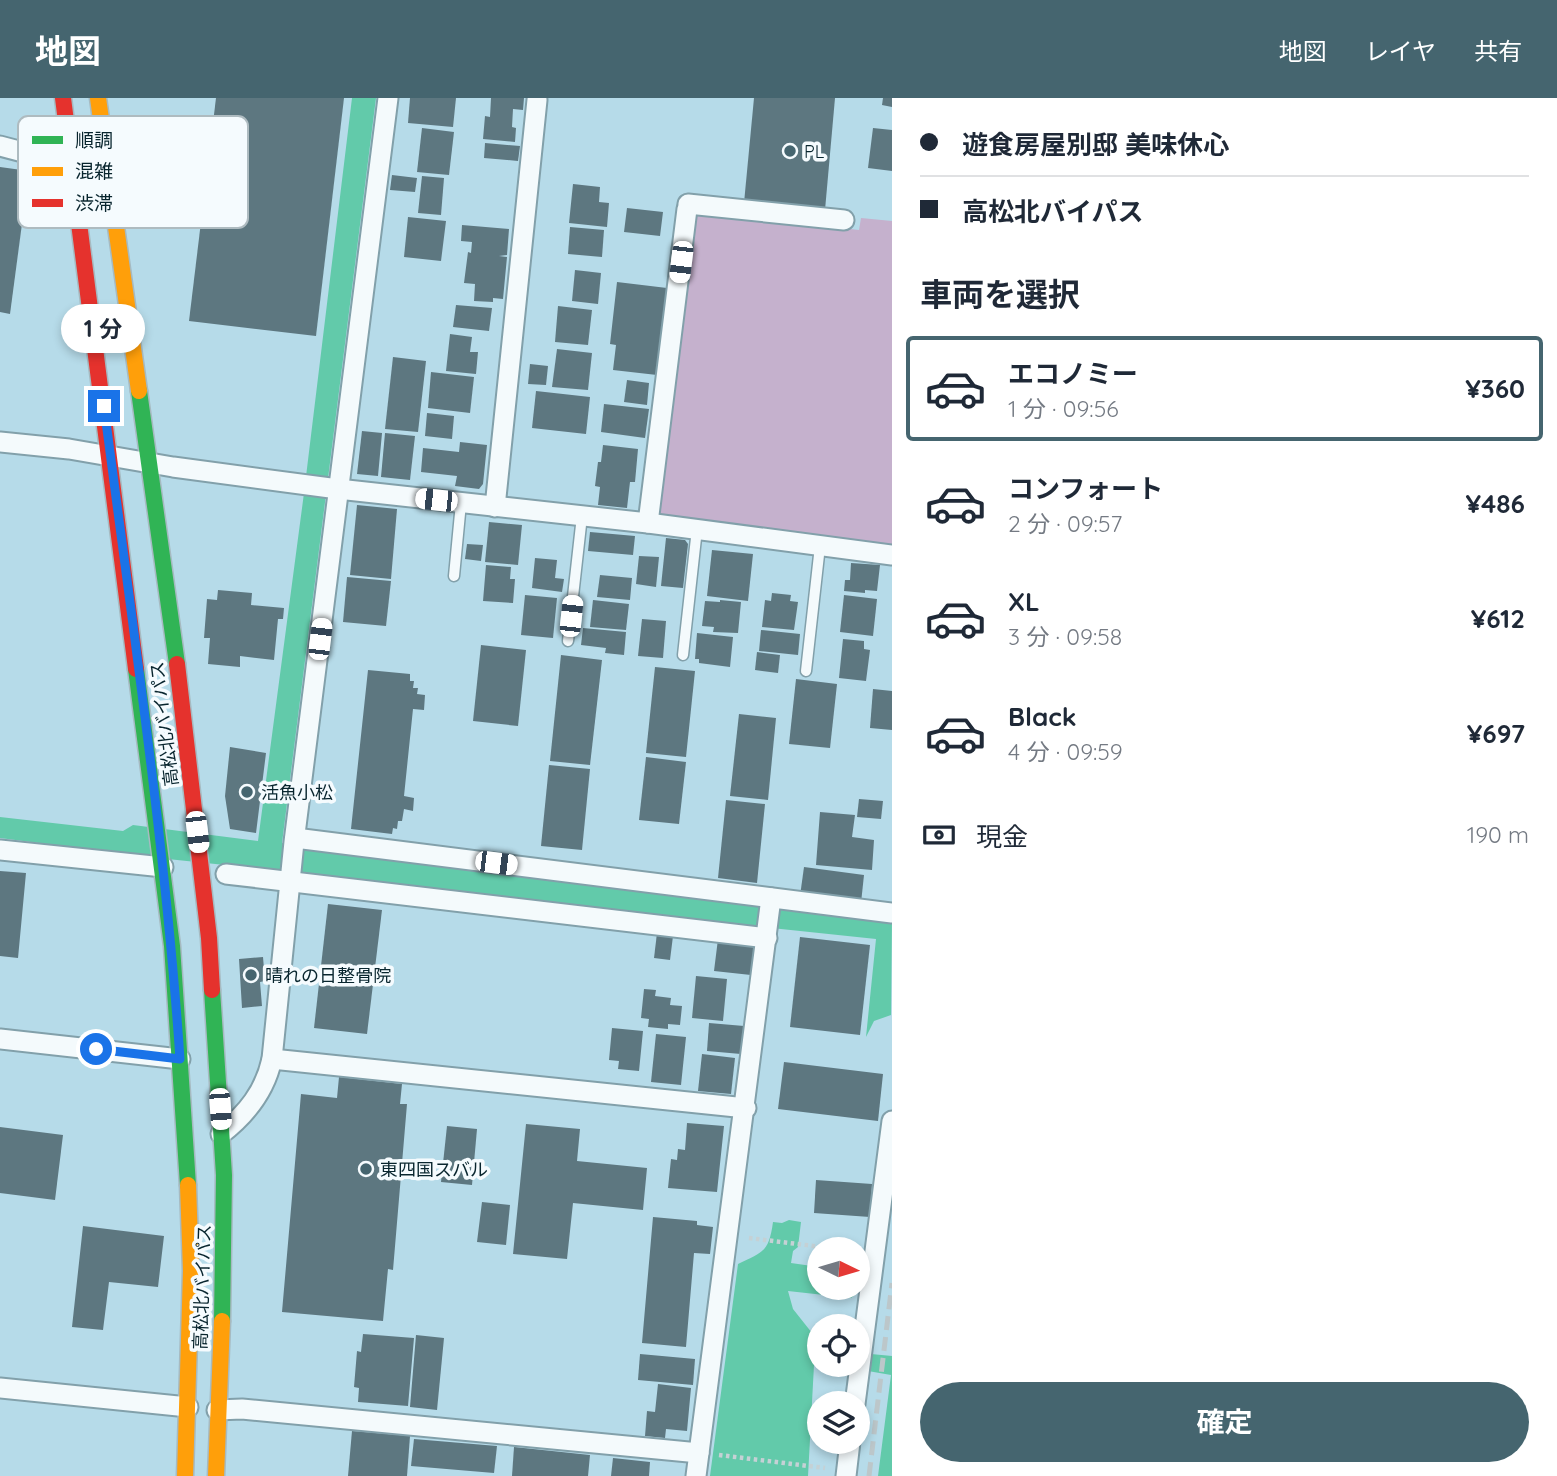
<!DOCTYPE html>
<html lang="ja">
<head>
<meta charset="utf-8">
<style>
	body { margin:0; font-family:Quicksand,"Noto Sans JP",sans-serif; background:#f6f6f7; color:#1f2937; height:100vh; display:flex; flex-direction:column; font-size:26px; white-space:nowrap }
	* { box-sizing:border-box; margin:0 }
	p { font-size:23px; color:#747a83 }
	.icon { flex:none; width:38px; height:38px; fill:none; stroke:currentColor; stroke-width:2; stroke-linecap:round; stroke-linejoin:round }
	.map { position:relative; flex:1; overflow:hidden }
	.drawer { display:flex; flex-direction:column; background:#fff; width:665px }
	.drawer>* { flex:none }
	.guide { display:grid; align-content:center; height:154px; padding:0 28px; background:#fff }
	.needle { width:46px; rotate:95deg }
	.fabs { position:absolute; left:807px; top:1139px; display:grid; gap:14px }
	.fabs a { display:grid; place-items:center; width:63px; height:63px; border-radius:50%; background:#fff; box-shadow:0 4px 10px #0003; font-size:35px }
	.end { position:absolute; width:32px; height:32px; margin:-16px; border:9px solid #1a73e8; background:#fff; box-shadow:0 0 0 4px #fff }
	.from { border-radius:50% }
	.bubble { position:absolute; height:49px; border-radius:24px; background:#fff; box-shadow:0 4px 10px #0003; font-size:23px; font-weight:700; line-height:49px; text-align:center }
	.car { position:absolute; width:21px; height:42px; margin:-21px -10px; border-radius:9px; box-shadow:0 0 5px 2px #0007; background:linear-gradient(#fff 24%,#345 0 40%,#fff 0 76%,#345 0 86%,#fff 0) }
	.guide b { display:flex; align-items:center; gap:24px; height:66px; font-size:26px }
	.guide b+b { border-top:2px solid #e0e1e3 }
	.guide i { width:18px; height:18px; background:#1f2937 }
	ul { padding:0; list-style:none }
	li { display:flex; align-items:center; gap:21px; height:105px; margin:0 14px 10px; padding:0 14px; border:4px solid transparent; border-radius:7px }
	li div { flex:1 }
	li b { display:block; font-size:26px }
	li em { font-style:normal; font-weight:700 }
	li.current { border-color:#45656f }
	li>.icon { width:63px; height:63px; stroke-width:1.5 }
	h2 { padding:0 28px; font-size:32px; line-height:84px }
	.pay { display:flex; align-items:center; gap:18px; height:77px; padding:0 28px; font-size:26px }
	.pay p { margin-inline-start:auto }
	.button { display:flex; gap:14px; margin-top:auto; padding:14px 28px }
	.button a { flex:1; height:80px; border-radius:42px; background:#45656f; color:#fff; font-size:28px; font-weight:700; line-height:80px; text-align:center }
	header { display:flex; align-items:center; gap:42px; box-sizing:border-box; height:98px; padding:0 35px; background:#45656f; color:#fff }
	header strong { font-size:33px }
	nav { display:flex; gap:38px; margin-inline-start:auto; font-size:24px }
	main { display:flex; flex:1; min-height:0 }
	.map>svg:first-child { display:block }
</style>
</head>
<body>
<header>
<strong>地図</strong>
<nav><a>地図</a><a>レイヤ</a><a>共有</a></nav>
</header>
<main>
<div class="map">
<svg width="892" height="1378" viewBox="0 0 892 1378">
	<rect width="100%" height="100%" fill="#b6dbe9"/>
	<polygon fill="#c5b1cd" points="695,113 859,132 861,120 892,123 892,449 657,420"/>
	<g fill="#62caaa">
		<polygon points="352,0 376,0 282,745 892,819 891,917 874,923 866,939 876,841 277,778 272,772 139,758 0,740 0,719 123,733 133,727 258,743 304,395"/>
		<path d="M789 1122 801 1124 798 1149 793 1153 791 1165 819 1169V1190H857V1195L851 1200 788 1193 793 1211 816 1240 819 1267H847L846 1271 814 1267 808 1378H710L738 1166C764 1154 769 1153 773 1124L782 1125Z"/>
		<polygon points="871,1256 892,1258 892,1378 878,1378 891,1277 868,1273"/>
	</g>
	<g fill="#5d7780">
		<polygon points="216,0 344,0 316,238 189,223"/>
		<polygon points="410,0 456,0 453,29 408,25"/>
		<polygon points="491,0 524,0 523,12 513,11 512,29 516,30 515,44 483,41 485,18 490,19"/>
		<polygon points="754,0 835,0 825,112 744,105"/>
		<polygon points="883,0 892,0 892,9 882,7"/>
		<polygon points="422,30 454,34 449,77 417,74"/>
		<polygon points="873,30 892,32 892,73 868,70"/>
		<polygon points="485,45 520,48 518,63 484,60"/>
		<polygon points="0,69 29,73 10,216 0,214"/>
		<polygon points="392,77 417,80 415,94 390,92"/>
		<polygon points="422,78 444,80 441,117 418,115"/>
		<polygon points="573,86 600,89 599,104 609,105 607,129 569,125"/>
		<polygon points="627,110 663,114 660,138 624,134"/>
		<polygon points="408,119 446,123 441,163 404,159"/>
		<polygon points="462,127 509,131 507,157 499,158 507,159 503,201 493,200 493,204 474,203 475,186 464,185 468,154 471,155 472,144 461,143"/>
		<polygon points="570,129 604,132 602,159 568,156"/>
		<polygon points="575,172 601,175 598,206 572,203"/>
		<polygon points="617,184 667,190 657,277 613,272 616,247 610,246"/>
		<polygon points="456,207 492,210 489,233 453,229"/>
		<polygon points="558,208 592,212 588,247 555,244"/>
		<polygon points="450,236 472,239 470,254 478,254 476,276 446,273"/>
		<polygon points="557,251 592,255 588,292 552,289"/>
		<polygon points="393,259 426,263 418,334 385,331"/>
		<polygon points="530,266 548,268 546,287 528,286"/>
		<polygon points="431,274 474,279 470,315 428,310"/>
		<polygon points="627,282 649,285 647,307 624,304"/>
		<polygon points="536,293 590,299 586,336 532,330"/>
		<polygon points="604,306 649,311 645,340 601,334"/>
		<polygon points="427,315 454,318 452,341 425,338"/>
		<polygon points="362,333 382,335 378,378 357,376"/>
		<polygon points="385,335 415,338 410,382 381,379"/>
		<polygon points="460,344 487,347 483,386 479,391 455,388 457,378 421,374 423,350 459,354"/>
		<polygon points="603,347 638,351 635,384 630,384 627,410 598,407 600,389 595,388 598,364 601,364"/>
		<polygon points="357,407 397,411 391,481 350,477"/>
		<polygon points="489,424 522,427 518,467 485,464"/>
		<polygon points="590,434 635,438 633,457 588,453"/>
		<polygon points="666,440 685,442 688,446 683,490 661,488"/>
		<polygon points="467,446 483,447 481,463 465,461"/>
		<polygon points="712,452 753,456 748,503 707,498"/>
		<polygon points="639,458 659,459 656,489 636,486"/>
		<polygon points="535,460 557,462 555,480 564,481 562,494 532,490"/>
		<polygon points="851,465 880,467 877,493 865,492 865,495 844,493 845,482 850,482"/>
		<polygon points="486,467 511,469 510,481 515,481 513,505 483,503"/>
		<polygon points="600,477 632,480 630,502 597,499"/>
		<polygon points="347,479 391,483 386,528 343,524"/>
		<polygon points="218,492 252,495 251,507 284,510 283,521 278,521 274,562 240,558 240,569 208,566 210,540 204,540 207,501 217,502"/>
		<polygon points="772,495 791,497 790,503 798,504 794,532 762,529 765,502 771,503"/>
		<polygon points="525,497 557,500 553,540 521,537"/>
		<polygon points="844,497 877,501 873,538 840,534"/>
		<polygon points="593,502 629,506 626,532 590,529"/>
		<polygon points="720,502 741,504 738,535 713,534 714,529 702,528 705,503 720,504"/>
		<polygon points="642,521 666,523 663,560 638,558"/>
		<polygon points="583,530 626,534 624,557 605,555 606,550 581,547"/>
		<polygon points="761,532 800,536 798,557 759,553"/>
		<polygon points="697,535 733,539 730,569 699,565 699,561 695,561"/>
		<polygon points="843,541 864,543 864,551 870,552 866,583 839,580"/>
		<polygon points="481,547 526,552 518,628 473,623"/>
		<polygon points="757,554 780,557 778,575 755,572"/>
		<polygon points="561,557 602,562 590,667 550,663"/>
		<polygon points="655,569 695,573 686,659 646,655"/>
		<polygon points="368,572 410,576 410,583 414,583 413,590 418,590 417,596 425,597 424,612 413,611 404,698 414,700 413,713 404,711 402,723 398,723 397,731 393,730 392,736 351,731"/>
		<polygon points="796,581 837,586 830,650 789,646"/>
		<polygon points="873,591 892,593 892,632 870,630"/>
		<polygon points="739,616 776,620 768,702 730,698"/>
		<polygon points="230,649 266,655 256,735 230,731 225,698"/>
		<polygon points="646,659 686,664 679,726 639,722"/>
		<polygon points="549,667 590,671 582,752 541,748"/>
		<polygon points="859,701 883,703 881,721 857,719"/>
		<polygon points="726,702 765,706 757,785 718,780"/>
		<polygon points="820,714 855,717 852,739 874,742 872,772 816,767"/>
		<polygon points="804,769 864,777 861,805 800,798"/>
		<polygon points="0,773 26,775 18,860 0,858"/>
		<polygon points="328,806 382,812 367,936 314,930"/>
		<polygon points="657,835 673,838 670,862 654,860"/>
		<polygon points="800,839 870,847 860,937 790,929"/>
		<polygon points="718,841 755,845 751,877 714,873"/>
		<polygon points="263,859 265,883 260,884 262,908 242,910 239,861"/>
		<polygon points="696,878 727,881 723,923 692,920"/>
		<polygon points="644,891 656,892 655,898 671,900 670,907 682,908 680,927 668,926 668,931 648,929 649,921 641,920"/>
		<polygon points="709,925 744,928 741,956 707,953"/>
		<polygon points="612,930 643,933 639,973 618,971 619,963 609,962"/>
		<polygon points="656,936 686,939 681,987 651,984"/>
		<polygon points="702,956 735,960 731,996 698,993"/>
		<polygon points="784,964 883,976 878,1023 778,1011"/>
		<polygon points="339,979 402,986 400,1006 407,1006 393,1172 388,1171 383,1223 282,1214 301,996 337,1000"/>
		<polygon points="687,1025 724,1028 717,1094 668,1090 671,1061 677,1062 678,1051 685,1052"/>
		<polygon points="526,1026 580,1031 577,1063 647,1070 643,1112 573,1105 567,1161 513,1156"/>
		<polygon points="447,1028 477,1031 472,1087 441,1084"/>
		<polygon points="0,1029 63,1037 55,1102 0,1095"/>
		<polygon points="816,1082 872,1086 870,1119 814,1115"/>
		<polygon points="482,1104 510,1107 506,1147 477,1144"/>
		<polygon points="653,1119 697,1123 697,1127 713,1129 710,1156 694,1155 686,1249 642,1245"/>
		<polygon points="83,1128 164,1138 158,1189 109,1184 103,1232 72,1229"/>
		<polygon points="363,1236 414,1240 408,1308 358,1304 359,1290 354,1289 357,1253 361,1254"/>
		<polygon points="416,1237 444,1240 437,1312 410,1309"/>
		<polygon points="640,1256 695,1261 693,1287 638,1282"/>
		<polygon points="658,1286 691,1290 687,1333 666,1331 665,1340 645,1338 647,1313 655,1314"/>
		<polygon points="352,1333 410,1338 407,1378 348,1378"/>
		<polygon points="414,1341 497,1348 494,1375 411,1368"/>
		<polygon points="514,1349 590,1357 588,1378 512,1378"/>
		<polygon points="613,1360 650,1364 649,1378 611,1378"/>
	</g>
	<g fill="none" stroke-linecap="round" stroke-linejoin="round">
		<defs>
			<g id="lane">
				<polyline points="454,478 461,405"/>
				<polyline points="568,543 582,418"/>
				<polyline points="683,557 697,431"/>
				<polyline points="806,573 820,448"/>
			</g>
			<g id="street">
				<polyline points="0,48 72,67"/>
				<polyline points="688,106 844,122"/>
				<polyline points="0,344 69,351 173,369 338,391 648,425 892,457"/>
				<polyline points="495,409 537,2"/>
				<polyline points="648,425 687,111"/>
				<polyline points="295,740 892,815"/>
				<polyline points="0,752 163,769"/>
				<polyline points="226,776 767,840"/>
				<polyline points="0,941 180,961"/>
				<polyline points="272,961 746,1010"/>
				<path d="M221 1036C247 1016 265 993 272 961L294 744 388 0"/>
				<polyline points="0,1290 188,1309"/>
				<polyline points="855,1306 892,1023"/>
				<polyline points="217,1312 242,1311 699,1355"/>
				<polyline points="696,1378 771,800"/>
				<polyline points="846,1378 850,1344"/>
			</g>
			<g id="fast">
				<polyline points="139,293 177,566"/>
				<polyline points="136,571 172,848 188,1087"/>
				<polyline points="212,892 224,1077 222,1223"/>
			</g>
			<g id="slow">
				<polyline points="98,0 139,293"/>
				<polyline points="185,1378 191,1173 188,1087"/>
				<polyline points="216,1378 222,1223"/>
			</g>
			<g id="jam">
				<polyline points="63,0 136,571"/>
				<polyline points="177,566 209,840 212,892"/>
			</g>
		</defs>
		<use href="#lane" stroke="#82a0aa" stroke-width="13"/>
		<use href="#street" stroke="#82a0aa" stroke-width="23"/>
		<use href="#fast" stroke="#a6bac1" stroke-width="19"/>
		<use href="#slow" stroke="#a6bac1" stroke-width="19"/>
		<use href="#jam" stroke="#a6bac1" stroke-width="19"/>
		<g stroke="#c5d1d5" stroke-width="4.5" stroke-dasharray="3.5 3.5" stroke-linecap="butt">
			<polyline points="749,1140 846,1152"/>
			<polyline points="719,1357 825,1370"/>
		</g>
		<use href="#lane" stroke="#f4fafc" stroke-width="10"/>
		<use href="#street" stroke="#f4fafc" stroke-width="19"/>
		<use href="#fast" stroke="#30b455" stroke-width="16"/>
		<use href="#slow" stroke="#ff9f0a" stroke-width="16"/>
		<use href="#jam" stroke="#e5322d" stroke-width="16"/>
		<polyline stroke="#bcc7ca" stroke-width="5" stroke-dasharray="14 7" stroke-linecap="butt" points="869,1378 892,1185"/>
	</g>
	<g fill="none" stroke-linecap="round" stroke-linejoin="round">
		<path stroke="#1a73e8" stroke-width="9" d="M96 951 180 961C165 742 132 525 104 308"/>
	</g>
	<g fill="#45656f" stroke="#f5fbfe" stroke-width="2.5">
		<circle cx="790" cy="53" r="7"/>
		<circle cx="247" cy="694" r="7"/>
		<circle cx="251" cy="877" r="7"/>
		<circle cx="366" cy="1071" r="7"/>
	</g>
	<g text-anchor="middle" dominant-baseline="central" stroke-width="7" stroke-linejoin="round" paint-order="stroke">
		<g font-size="18" fill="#08252e" stroke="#f5fbfe" text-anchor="start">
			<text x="804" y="53">PL</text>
			<text x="261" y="694">活魚小松</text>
			<text x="265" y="877">晴れの日整骨院</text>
			<text x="380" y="1071">東四国スバル</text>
		</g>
		<g font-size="18" fill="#08252e" stroke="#f5fbfe">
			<text transform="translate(164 626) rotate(-97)">高松北バイパス</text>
			<text transform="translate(202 1189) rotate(-88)">高松北バイパス</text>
		</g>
	</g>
	<rect x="18" y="18" width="230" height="112" rx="10" fill="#f5fbfe" stroke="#aebbc0" stroke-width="2"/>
	<rect x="32" y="38" width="31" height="8" fill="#30b455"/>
	<rect x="32" y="69" width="31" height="9" fill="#ff9f0a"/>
	<rect x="32" y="101" width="31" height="8" fill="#e5322d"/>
	<g font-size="19" fill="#08252e">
		<text x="75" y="49">順調</text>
		<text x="75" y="80">混雑</text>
		<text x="75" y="112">渋滞</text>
	</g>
</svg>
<div class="fabs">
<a><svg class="needle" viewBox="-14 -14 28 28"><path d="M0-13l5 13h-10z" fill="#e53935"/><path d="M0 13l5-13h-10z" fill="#747a83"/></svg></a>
<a><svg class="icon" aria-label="locate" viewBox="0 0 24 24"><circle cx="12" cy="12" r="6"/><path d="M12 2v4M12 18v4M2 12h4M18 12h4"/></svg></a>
<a><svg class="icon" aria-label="layers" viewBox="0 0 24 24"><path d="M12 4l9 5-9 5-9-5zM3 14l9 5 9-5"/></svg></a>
</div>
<i class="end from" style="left:96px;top:951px"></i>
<i class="end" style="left:104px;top:308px"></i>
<div class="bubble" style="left:61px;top:206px;width:84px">1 分</div>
<i class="car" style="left:681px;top:164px;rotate:187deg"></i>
<i class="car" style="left:436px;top:402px;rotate:276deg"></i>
<i class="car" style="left:571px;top:518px;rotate:6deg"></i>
<i class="car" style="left:320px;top:541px;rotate:7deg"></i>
<i class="car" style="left:197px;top:734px;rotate:173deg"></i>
<i class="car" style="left:496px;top:765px;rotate:97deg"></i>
<i class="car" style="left:220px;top:1011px;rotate:176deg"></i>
</div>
<section class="drawer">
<div class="guide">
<b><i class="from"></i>遊食房屋別邸 美味休心</b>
<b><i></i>高松北バイパス</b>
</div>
<h2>車両を選択</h2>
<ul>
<li class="current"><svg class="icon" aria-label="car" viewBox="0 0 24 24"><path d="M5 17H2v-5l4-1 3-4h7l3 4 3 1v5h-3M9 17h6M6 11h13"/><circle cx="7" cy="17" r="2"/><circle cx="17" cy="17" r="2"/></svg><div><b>エコノミー</b><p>1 分 · 09:56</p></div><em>¥360</em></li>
<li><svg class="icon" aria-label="car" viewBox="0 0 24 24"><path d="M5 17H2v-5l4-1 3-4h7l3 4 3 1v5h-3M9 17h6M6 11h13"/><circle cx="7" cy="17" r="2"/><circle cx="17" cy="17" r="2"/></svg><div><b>コンフォート</b><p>2 分 · 09:57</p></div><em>¥486</em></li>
<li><svg class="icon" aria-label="car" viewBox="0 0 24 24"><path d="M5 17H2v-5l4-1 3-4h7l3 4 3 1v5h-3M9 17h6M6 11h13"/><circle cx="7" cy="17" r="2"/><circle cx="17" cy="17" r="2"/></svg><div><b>XL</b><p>3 分 · 09:58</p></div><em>¥612</em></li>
<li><svg class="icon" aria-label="car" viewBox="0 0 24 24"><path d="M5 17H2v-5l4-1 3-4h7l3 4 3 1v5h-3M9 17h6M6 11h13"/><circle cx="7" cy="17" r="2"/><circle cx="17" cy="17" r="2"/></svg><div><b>Black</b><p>4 分 · 09:59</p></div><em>¥697</em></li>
</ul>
<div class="pay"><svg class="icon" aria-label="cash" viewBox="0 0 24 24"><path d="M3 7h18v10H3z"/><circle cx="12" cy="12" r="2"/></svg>現金<p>190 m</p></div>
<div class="button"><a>確定</a></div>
</section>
</main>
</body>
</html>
